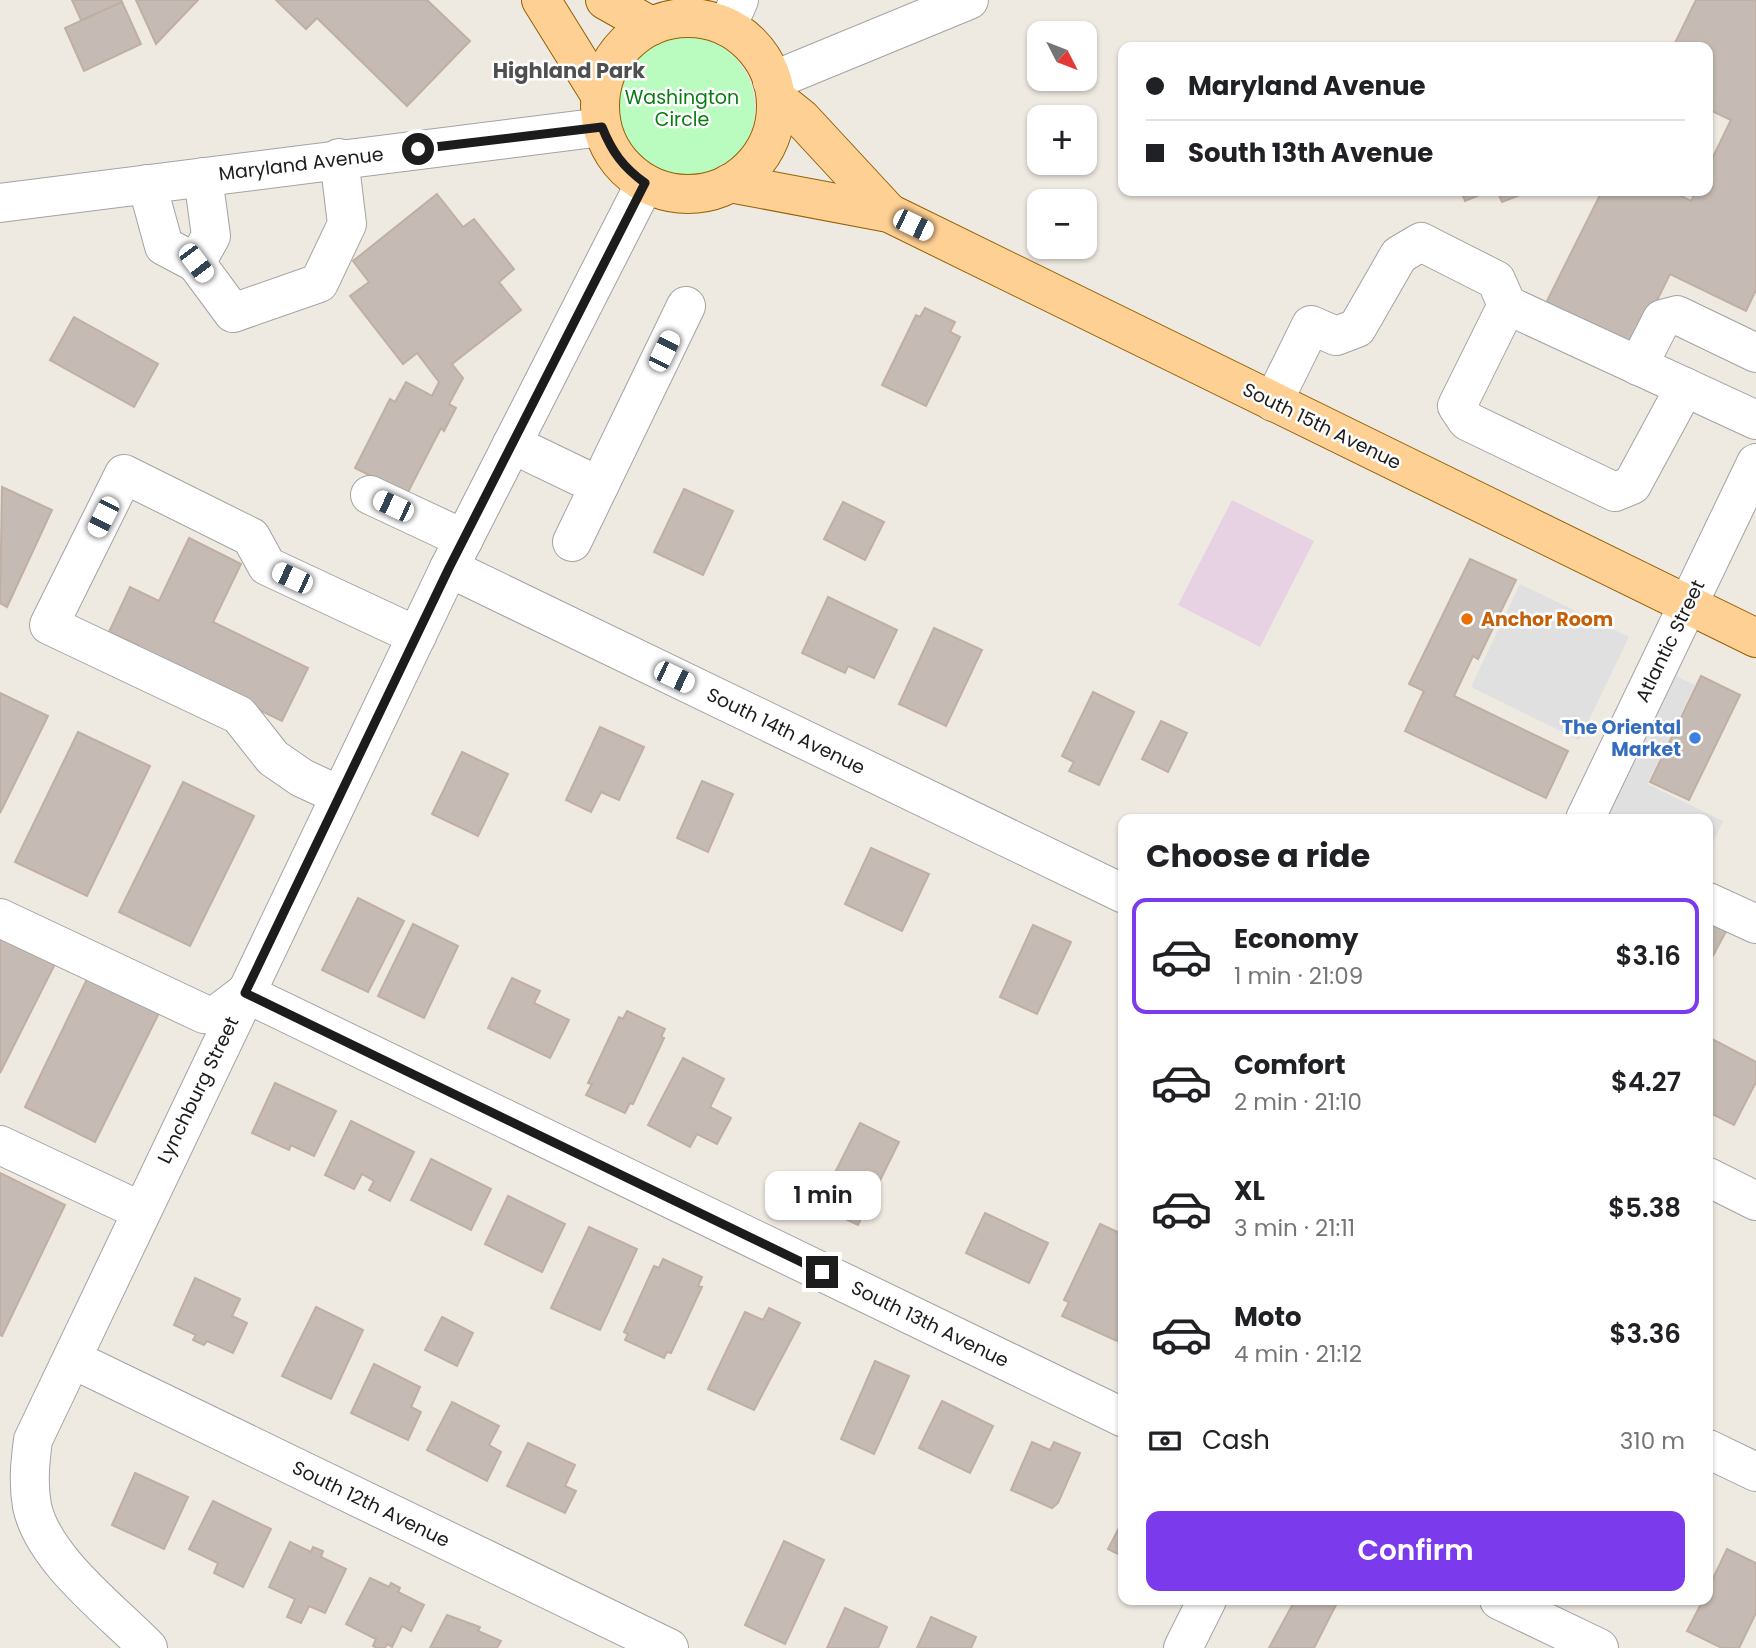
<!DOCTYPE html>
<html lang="en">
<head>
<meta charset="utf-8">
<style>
	body { margin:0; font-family:Poppins,sans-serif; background:#f6f6f6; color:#202124; height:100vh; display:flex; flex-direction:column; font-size:26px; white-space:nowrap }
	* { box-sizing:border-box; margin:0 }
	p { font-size:23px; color:#757577 }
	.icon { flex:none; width:38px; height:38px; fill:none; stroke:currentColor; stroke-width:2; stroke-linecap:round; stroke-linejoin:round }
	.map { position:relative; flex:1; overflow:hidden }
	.side { position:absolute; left:1118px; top:814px; width:595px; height:791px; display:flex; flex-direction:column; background:#fff; border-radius:14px; box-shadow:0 2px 5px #0004 }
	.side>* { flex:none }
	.hud { position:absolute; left:1118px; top:42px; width:595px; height:154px; border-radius:14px; box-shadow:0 2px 5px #0004; display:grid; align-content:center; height:154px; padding:0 28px; background:#fff }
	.needle { width:46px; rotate:132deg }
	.controls { position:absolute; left:1027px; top:21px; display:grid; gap:14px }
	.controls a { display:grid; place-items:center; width:70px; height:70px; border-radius:14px; background:#fff; box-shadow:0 2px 5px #0004; font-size:35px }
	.end { position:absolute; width:32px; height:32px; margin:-16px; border:9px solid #1c1c1c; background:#fff; box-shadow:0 0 0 4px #fff }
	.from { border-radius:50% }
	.bubble { position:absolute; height:49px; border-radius:14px; background:#fff; box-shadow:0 2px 5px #0004; font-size:23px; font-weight:600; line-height:49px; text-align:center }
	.car { position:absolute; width:21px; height:42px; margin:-21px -10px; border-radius:9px; box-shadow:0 0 5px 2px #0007; background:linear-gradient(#fff 24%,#345 0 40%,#fff 0 76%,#345 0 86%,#fff 0) }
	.hud b { display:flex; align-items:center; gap:24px; height:66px; font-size:26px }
	.hud b+b { border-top:2px solid #e0e0e0 }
	.hud i { width:18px; height:18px; background:#202124 }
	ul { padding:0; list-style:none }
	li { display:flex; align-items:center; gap:21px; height:116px; margin:0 14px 10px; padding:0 14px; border:4px solid transparent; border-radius:14px }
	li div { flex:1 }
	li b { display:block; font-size:26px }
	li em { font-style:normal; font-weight:600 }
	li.on { border-color:#7c3aed }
	li>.icon { width:63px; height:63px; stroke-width:1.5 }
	h2 { padding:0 28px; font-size:32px; line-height:84px }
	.pay { display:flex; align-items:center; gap:18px; height:77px; padding:0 28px; font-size:26px }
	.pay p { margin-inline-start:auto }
	.button { display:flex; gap:14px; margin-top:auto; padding:14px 28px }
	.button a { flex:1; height:80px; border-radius:14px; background:#7c3aed; color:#fff; font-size:28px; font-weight:600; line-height:80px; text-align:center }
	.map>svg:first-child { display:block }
</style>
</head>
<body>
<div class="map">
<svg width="1756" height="1648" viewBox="0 0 1756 1648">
	<rect width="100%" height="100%" fill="#eee9e1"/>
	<polygon fill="#e7d2e3" points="1232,500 1314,541 1260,647 1178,605"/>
	<circle fill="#bafbbf" cx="682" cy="108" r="73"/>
	<g fill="#e0e0e0">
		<polygon points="1520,584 1629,637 1579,740 1471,687"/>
		<polygon points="1676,676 1695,685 1647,784 1723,821 1708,853 1708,819 1606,819"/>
	</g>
	<g fill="#c5bbb4" stroke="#c0afa3" stroke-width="2">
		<polygon points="72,0 121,0 122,2 81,20"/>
		<polygon points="136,0 198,0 156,44"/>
		<polygon points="276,0 427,0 470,41 407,106 317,18 306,29"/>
		<polygon points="1696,0 1756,0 1756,290 1746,311 1670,274 1634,347 1546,303 1602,191 1671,191 1691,201 1696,191 1708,191 1708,167 1731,120 1708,109 1708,47 1673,47"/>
		<polygon points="122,2 141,44 84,71 65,28"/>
		<polygon points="1461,191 1489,191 1465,201"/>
		<polygon points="1497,191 1530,191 1502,202"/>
		<polygon points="437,194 463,227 474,219 514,269 499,282 521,310 452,364 463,378 449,404 456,408 444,431 441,428 407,494 355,468 390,399 395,402 406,382 432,396 439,382 417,353 403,364 350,296 369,282 353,261"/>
		<polygon points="925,308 955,322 950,332 960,337 926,406 882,385 916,315 920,317"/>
		<polygon points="74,317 158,364 134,407 50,360"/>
		<polygon points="2,487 52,510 7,607 0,603"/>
		<polygon points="684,489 733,511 703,575 654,552"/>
		<polygon points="843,502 884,522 865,560 824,539"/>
		<polygon points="189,538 241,564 213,622 308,668 282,721 136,650 138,645 109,632 130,587 159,601"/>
		<polygon points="1470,559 1516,580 1478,659 1473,656 1454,696 1568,751 1546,798 1405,731 1424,691 1409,684"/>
		<polygon points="828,597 897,630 874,678 848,666 845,673 802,653"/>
		<polygon points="934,628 982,650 946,726 899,704"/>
		<polygon points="1701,676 1740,695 1689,800 1650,782"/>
		<polygon points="1093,692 1134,712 1099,785 1069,771 1074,762 1062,756"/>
		<polygon points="0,693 48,716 0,813"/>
		<polygon points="1161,721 1187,733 1168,772 1142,759"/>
		<polygon points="600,727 644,747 619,800 601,792 591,812 566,800"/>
		<polygon points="78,732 150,766 87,896 15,862"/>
		<polygon points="462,752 508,774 478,836 432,814"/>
		<polygon points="702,781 733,794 708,852 677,838"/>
		<polygon points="183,782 254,816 190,946 119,912"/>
		<polygon points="871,848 929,874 902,931 845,904"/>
		<polygon points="358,898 404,921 368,992 322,970"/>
		<polygon points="1708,913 1730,924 1708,965"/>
		<polygon points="413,924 458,946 424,1018 378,996"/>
		<polygon points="1033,925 1071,942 1037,1014 1000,997"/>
		<polygon points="0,934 56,962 0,1073"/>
		<polygon points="88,977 160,1011 95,1142 25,1107"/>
		<polygon points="512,978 540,991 534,1003 569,1020 550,1058 488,1028"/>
		<polygon points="627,1011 665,1029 661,1037 664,1038 633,1104 630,1103 625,1113 586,1095 592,1084 588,1083 619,1017 623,1019"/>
		<polygon points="1708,1037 1756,1062 1756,1082 1734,1125 1708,1112"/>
		<polygon points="683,1058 724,1079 710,1107 731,1118 717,1144 697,1134 690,1147 648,1125"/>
		<polygon points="275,1083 336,1111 314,1156 291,1145 289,1150 252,1133"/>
		<polygon points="351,1121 414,1152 390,1201 369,1190 374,1181 362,1174 354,1189 325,1175"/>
		<polygon points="860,1123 899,1142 858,1225 818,1206"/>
		<polygon points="431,1159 491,1189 471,1230 411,1200"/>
		<polygon points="0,1173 65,1205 2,1336 0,1335"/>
		<polygon points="508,1196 565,1224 542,1272 485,1244"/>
		<polygon points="985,1213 1048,1243 1029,1283 966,1253"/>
		<polygon points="1100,1224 1124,1235 1124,1328 1117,1341 1062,1316 1069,1302 1064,1300"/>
		<polygon points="589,1227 637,1249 600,1330 551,1308"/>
		<polygon points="663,1259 702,1277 698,1286 702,1287 671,1353 667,1352 664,1358 625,1340 628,1334 624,1332 654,1266 659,1268"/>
		<polygon points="195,1278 240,1299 232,1316 247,1323 233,1353 207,1341 204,1345 193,1340 196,1335 174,1325"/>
		<polygon points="316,1307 363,1330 331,1399 282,1376"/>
		<polygon points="769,1308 800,1323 754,1410 708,1389 745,1312 763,1320"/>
		<polygon points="442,1317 473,1333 457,1366 425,1350"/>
		<polygon points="875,1361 909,1376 874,1454 841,1439"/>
		<polygon points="374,1364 420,1387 411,1407 421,1412 408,1440 351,1413"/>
		<polygon points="942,1401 993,1426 970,1473 919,1448"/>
		<polygon points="452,1402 499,1426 489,1445 501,1452 487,1481 427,1450"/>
		<polygon points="1032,1442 1050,1450 1054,1442 1080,1453 1058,1503 1052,1508 1011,1490"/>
		<polygon points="528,1443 575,1465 565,1486 576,1491 565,1513 507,1486"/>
		<polygon points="135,1473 188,1497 164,1549 112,1525"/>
		<polygon points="213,1501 271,1529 243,1587 214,1573 218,1563 189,1549"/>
		<polygon points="1124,1518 1124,1557 1108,1549"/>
		<polygon points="784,1541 824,1560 785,1644 745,1625"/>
		<polygon points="290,1542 311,1552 313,1547 323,1551 321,1557 346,1569 325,1613 309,1606 301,1623 287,1617 295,1599 269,1587"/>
		<polygon points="1727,1549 1756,1563 1756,1613 1739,1648 1722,1648 1687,1631 1703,1600 1708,1600 1708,1589"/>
		<polygon points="370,1578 389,1587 391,1583 400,1588 398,1592 424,1605 411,1631 402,1626 392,1647 387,1644 385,1648 377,1648 373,1646 376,1639 346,1624"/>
		<polygon points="1295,1600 1338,1601 1314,1648 1269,1648"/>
		<polygon points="845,1608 887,1627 878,1648 827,1648"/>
		<polygon points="447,1615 480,1627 478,1631 501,1641 497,1648 430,1648"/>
		<polygon points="931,1617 976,1637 971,1648 917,1648"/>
	</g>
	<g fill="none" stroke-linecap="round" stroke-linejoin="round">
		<defs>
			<g id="minor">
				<polyline points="727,27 739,0"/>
				<polyline points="772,81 969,0"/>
				<polyline points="203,177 211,236 196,263 233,313 319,283 347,224 339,158"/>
				<polyline points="147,184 164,246 196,263"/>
				<polyline points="0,203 602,127"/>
				<polyline points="1507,305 1457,406 1467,421 1615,492 1632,485 1685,387"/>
				<polyline points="1638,366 1662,319 1677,315 1756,353"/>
				<polyline points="1273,402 1311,325 1336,336 1357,328 1399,255 1421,242 1496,280 1507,305 1756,420"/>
				<polyline points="512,444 599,486"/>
				<polyline points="370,495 464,539"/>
				<polyline points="572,542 686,306"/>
				<polyline points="449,568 1124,894"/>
				<polyline points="339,795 302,778 273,758 239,715 49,625 124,474 251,537 267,566 417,636"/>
				<polyline points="1585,819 1756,463"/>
				<polyline points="1708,902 1756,924"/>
				<polyline points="0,918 204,1014 216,1015 245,993 1124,1418"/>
				<polyline points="0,1145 141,1211"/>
				<polyline points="1708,1177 1756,1201"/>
				<polyline points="72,1359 669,1648"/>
				<polyline points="1708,1449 1756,1472"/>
				<polyline points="1499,1600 1599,1648"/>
				<path d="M148 1648C111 1610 43 1559 32 1506 28 1483 30 1463 33 1440L449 568 645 183"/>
				<polyline points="1183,1648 1207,1600"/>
			</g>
			<g id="major">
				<polyline points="541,0 600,95"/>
				<polyline points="605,0 651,26"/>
				<circle cx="688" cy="106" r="88"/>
				<polyline points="776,98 801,118 889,213"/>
				<polyline points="730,183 889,213 1756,638"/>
			</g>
		</defs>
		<use href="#minor" stroke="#a3a3a3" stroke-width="40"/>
		<use href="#major" stroke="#936100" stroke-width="40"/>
		<use href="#minor" stroke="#fff" stroke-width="38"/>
		<use href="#major" stroke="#ffd094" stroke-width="38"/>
	</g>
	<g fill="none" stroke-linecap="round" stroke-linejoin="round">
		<path stroke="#1c1c1c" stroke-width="9" d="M418 149 602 127C612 152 623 167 645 183L449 568 245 993 822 1272"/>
	</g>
	<circle fill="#e8710a" stroke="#fff" stroke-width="2.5" cx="1467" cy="619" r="7"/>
	<circle fill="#3f7fe0" stroke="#fff" stroke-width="2.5" cx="1695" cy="738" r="7"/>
	<g text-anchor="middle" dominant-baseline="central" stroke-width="5" stroke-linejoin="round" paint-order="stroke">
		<g font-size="19" fill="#077c0f" stroke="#fff">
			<text x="682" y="97">Washington<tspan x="682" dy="22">Circle</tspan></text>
		</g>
		<g font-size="19" fill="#1c1c1c" stroke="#fff">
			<text transform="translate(301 164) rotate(-7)">Maryland Avenue</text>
			<text transform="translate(1322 426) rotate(26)">South 15th Avenue</text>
			<text transform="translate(1670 641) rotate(-64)">Atlantic Street</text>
			<text transform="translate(786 731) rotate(26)">South 14th Avenue</text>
			<text transform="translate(198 1090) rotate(-64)">Lynchburg Street</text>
			<text transform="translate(930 1324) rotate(26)">South 13th Avenue</text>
			<text transform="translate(371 1504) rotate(26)">South 12th Avenue</text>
		</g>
		<g font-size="19" font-weight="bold" fill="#c56008" stroke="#fff" text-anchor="start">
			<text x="1481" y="619">Anchor Room</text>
		</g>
		<g font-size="19" font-weight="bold" fill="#366cbe" stroke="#fff" text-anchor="end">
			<text x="1681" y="727">The Oriental<tspan x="1681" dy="22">Market</tspan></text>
		</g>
		<g font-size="21" font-weight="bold" fill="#4f4f4f" stroke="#fff">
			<text x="569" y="70">Highland Park</text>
		</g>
	</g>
</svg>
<div class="controls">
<a><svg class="needle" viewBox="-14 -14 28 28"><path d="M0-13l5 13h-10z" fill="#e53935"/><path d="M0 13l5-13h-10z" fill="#757577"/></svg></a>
<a>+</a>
<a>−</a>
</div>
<i class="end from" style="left:418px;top:149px"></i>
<i class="end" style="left:822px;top:1272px"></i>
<div class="bubble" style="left:765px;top:1171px;width:116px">1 min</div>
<i class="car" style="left:913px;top:225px;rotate:116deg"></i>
<i class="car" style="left:196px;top:263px;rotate:143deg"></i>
<i class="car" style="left:664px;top:351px;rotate:26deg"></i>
<i class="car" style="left:393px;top:506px;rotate:295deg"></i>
<i class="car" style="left:103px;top:517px;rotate:207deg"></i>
<i class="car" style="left:292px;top:578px;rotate:295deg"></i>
<i class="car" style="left:674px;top:677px;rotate:116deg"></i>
<div class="hud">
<b><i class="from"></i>Maryland Avenue</b>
<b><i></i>South 13th Avenue</b>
</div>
<section class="side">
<h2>Choose a ride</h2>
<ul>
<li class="on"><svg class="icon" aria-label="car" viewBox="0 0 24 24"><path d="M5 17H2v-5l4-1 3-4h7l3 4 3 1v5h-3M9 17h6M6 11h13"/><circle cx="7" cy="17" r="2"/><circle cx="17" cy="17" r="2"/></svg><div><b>Economy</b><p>1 min · 21:09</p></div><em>$3.16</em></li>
<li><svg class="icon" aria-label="car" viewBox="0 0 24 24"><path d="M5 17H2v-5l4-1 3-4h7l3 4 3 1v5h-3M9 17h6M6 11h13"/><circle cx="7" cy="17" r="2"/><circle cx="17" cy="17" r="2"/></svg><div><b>Comfort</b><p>2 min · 21:10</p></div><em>$4.27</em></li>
<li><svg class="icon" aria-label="car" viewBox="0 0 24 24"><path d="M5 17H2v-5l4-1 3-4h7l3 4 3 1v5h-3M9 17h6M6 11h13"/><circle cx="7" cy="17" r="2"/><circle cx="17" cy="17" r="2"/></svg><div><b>XL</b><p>3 min · 21:11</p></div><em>$5.38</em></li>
<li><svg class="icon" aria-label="car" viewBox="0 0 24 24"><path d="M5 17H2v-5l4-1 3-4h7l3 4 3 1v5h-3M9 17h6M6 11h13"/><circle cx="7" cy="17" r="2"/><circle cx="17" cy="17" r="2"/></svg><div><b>Moto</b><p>4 min · 21:12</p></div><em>$3.36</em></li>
</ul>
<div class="pay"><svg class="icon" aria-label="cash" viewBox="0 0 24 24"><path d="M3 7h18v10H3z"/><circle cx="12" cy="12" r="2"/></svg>Cash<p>310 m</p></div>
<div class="button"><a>Confirm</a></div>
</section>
</div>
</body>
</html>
